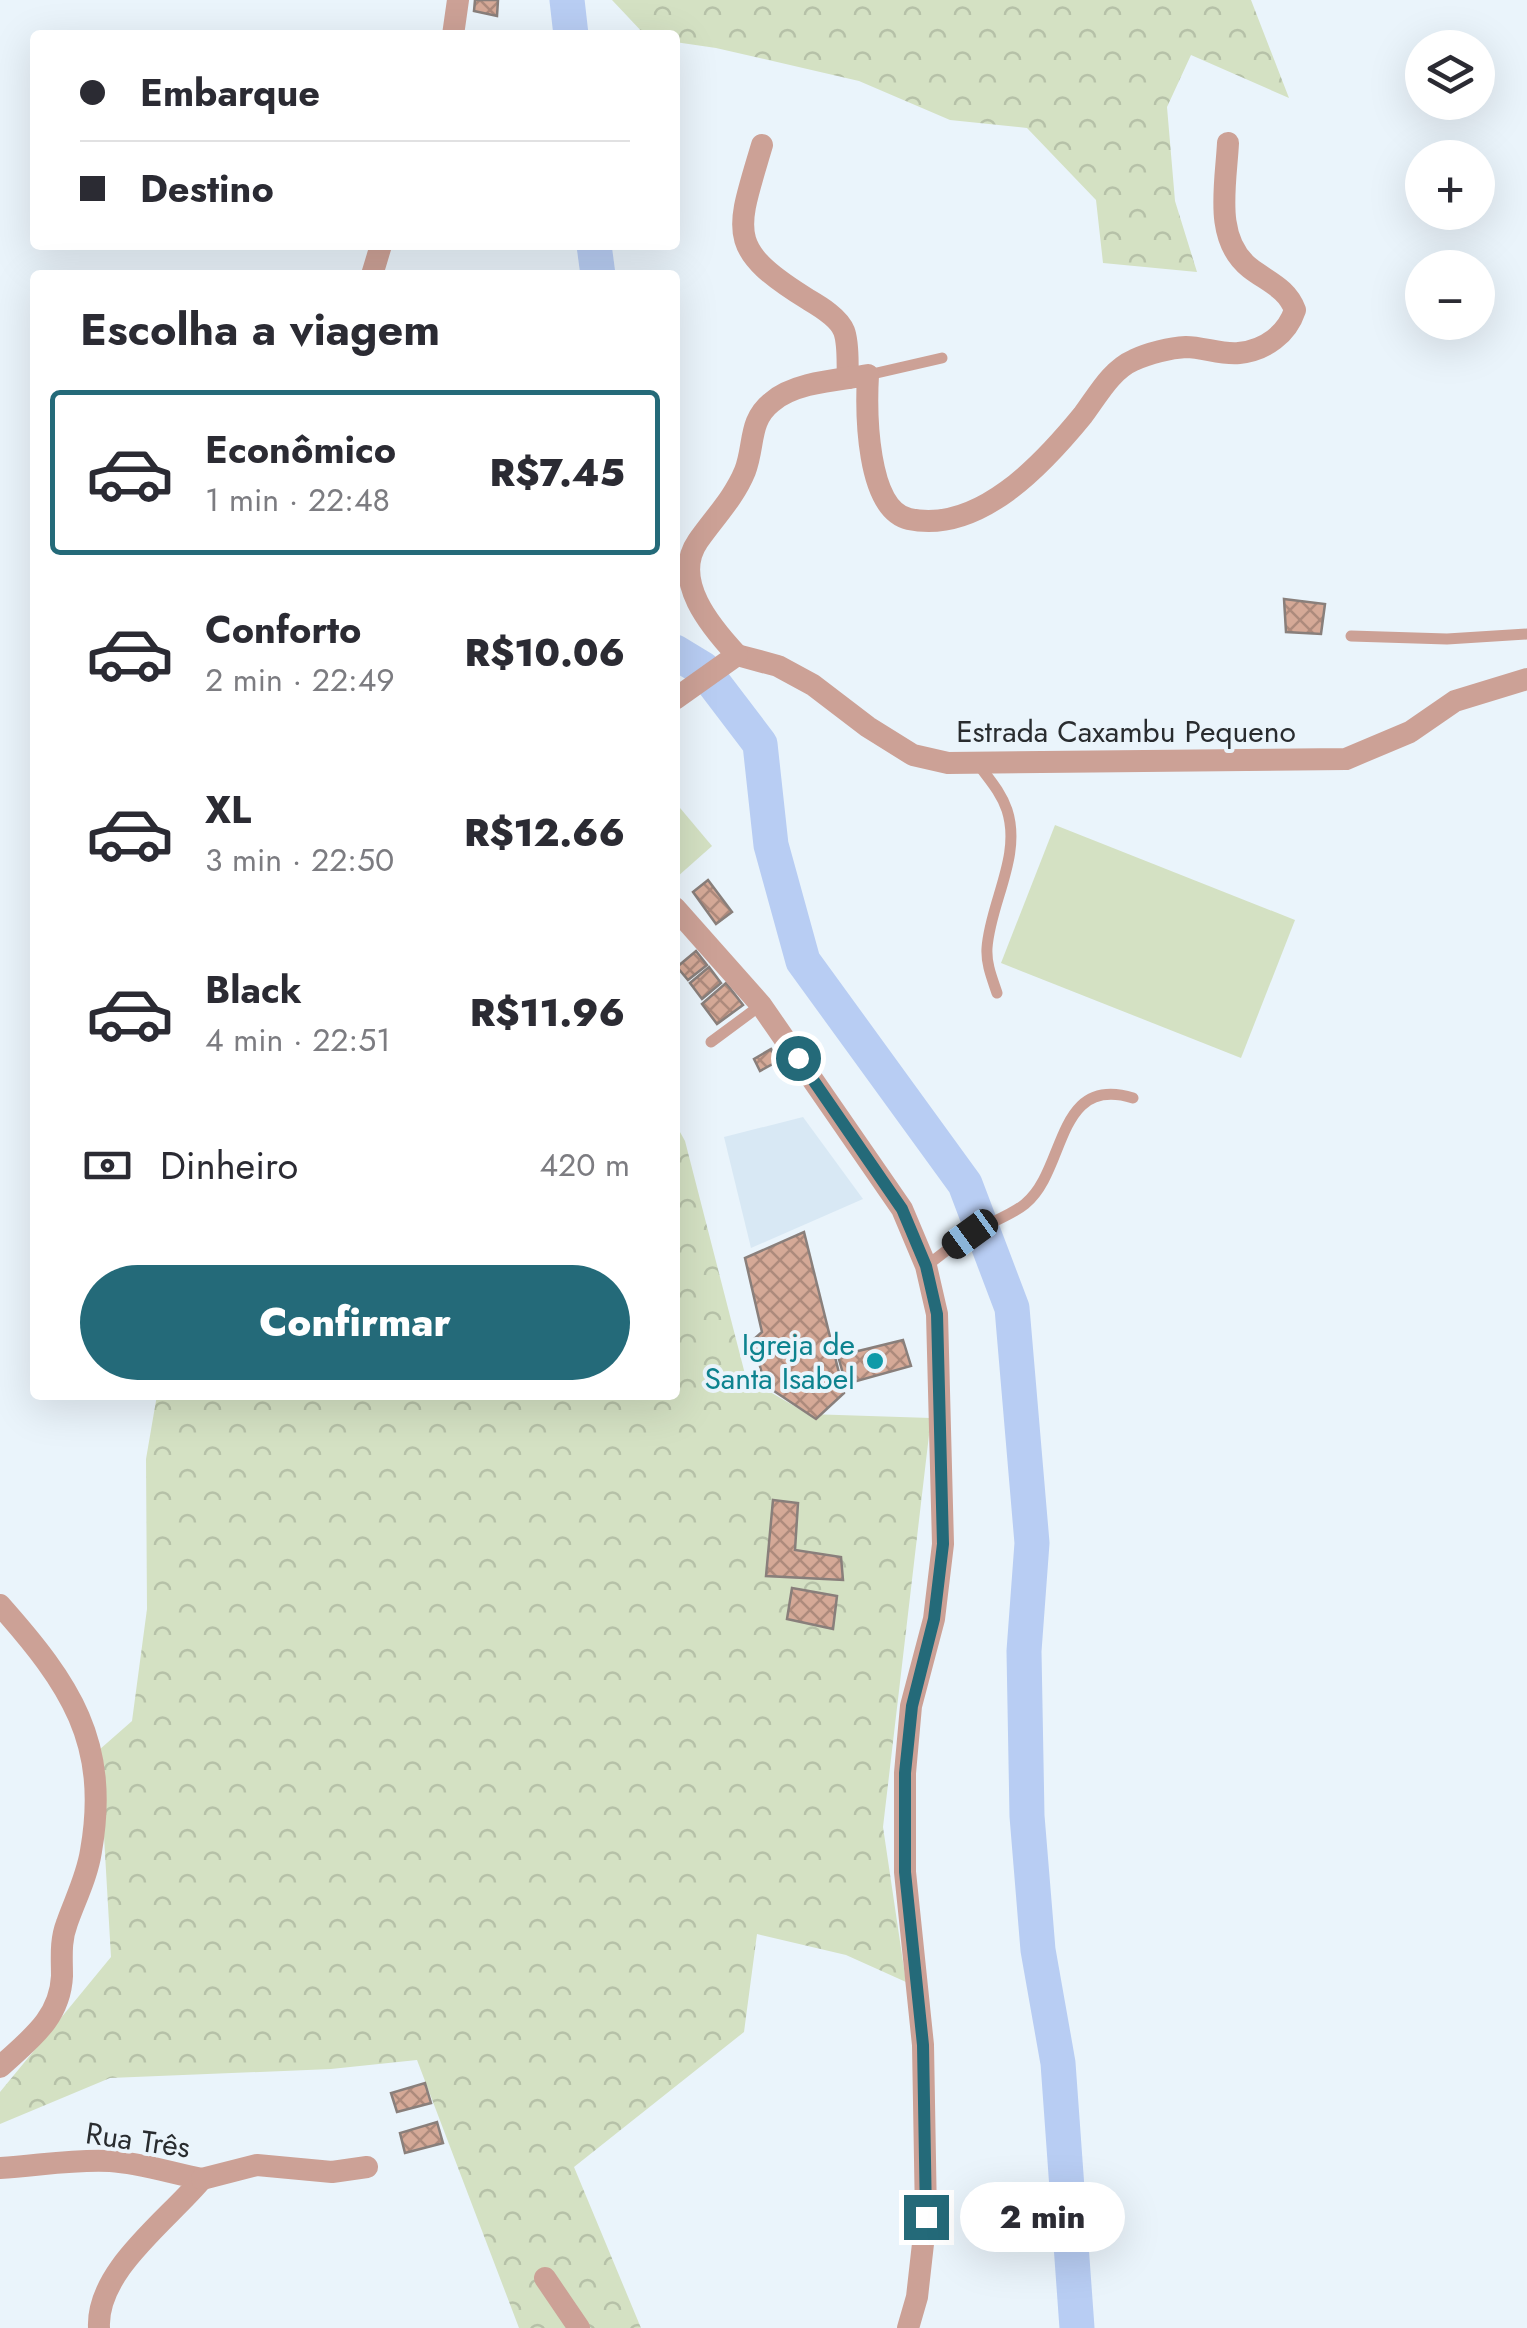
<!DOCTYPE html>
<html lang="pt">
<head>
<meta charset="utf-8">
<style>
	body { margin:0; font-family:Jost,sans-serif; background:#f7f7f7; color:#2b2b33; height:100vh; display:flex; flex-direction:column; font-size:38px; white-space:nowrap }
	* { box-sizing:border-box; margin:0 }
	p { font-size:32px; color:#7c7c81 }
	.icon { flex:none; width:55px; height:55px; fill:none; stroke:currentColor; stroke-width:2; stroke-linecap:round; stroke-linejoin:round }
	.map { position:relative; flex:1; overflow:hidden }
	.drawer { position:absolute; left:30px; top:270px; width:650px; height:1130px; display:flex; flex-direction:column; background:#fff; border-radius:10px; box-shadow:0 10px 40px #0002 }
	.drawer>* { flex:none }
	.hud { position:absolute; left:30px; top:30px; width:650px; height:220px; border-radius:10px; box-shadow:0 10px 40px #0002; display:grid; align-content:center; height:220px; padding:0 50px; background:#fff }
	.fabs { position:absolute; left:1405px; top:30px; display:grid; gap:20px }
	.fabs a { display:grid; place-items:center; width:90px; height:90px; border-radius:50%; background:#fff; box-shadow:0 10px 40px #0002; font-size:50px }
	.end { position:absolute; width:45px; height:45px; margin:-22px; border:12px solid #246a79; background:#fff; box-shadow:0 0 0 5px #fff }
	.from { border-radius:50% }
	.bubble { position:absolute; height:70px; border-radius:35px; background:#fff; box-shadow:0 10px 40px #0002; font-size:32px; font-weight:800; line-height:70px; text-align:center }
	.car { position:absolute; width:30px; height:60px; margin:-30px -15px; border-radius:12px; box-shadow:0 0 8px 2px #0007; background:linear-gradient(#222 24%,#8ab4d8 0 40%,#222 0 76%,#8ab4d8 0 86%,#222 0) }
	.hud b { display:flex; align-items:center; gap:35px; height:95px; font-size:38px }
	.hud b+b { border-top:2px solid #e1e1e2 }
	.hud i { width:25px; height:25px; background:#2b2b33 }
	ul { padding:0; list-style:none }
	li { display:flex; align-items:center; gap:30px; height:165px; margin:0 20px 15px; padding:0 30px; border:5px solid transparent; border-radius:10px }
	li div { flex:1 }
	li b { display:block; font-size:38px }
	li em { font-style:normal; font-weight:800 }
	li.on { border-color:#246a79 }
	li>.icon { width:90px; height:90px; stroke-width:1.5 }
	h2 { padding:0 50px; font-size:45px; line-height:120px }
	.pay { display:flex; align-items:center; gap:25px; height:110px; padding:0 50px; font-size:38px }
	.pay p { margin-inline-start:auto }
	.action { display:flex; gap:20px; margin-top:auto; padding:20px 50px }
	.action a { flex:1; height:115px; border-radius:60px; background:#246a79; color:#fff; font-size:40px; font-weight:800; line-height:115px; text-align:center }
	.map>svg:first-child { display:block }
</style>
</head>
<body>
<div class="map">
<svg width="1527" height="2328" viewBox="0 0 1527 2328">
	<defs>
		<pattern id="forest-crowns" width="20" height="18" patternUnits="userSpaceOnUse" patternTransform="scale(2.5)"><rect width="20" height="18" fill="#d4e1c3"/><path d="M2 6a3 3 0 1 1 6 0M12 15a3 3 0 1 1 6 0" fill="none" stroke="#b6c1a8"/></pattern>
		<pattern id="building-cross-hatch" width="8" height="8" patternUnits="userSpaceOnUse" patternTransform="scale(2.5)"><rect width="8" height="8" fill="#d5a997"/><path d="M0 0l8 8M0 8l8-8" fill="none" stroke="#ad8a7c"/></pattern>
	</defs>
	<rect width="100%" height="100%" fill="#eaf4fb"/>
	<polygon fill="#d8e8f4" points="803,1117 863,1199 751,1248 724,1137"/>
	<g fill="url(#forest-crowns)">
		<polygon points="612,0 1251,0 1289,98 1191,55 1167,107 1175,201 1197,272 1103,263 1096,200 1027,128 950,120 859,81 716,48 675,42 675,35 645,35"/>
		<polygon points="675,1123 685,1141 746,1378 808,1414 931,1418 883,1827 906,1982 846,1955 757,1934 744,2032 574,2167 641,2328 519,2328 417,2060 331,2069 110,2078 0,2124 0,2092 111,1957 99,1750 132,1721 147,1609 146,1459 157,1395 675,1395"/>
	</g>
	<g fill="#d4e1c3">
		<polygon points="675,802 712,846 677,877 675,874"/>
		<polygon points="1055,825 1295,920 1241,1058 1001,963"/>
	</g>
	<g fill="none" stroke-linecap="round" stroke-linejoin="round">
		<g stroke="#b8cdf3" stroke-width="35">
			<polyline points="567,0 571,35"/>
			<polyline points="594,245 598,275"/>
			<polyline points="675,652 703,669 760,744 771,845 803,961 965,1184 1012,1308 1032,1543 1024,1651 1027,1816 1038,1950 1058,2063 1077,2328"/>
		</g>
	</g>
	<g fill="url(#building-cross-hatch)" stroke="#897f7b" stroke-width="2.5">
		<polygon points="475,0 498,0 497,16 474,11"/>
		<polygon points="1284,599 1325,604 1321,634 1286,632"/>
		<polygon points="708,880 732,912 716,924 693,892"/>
		<polygon points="696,951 707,965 688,980 677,967"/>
		<polygon points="709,967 721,983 702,999 690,983"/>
		<polygon points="726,983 743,1005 717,1024 702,1004"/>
		<polygon points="771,1049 778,1061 760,1071 754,1059"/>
		<polygon points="804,1232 844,1393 816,1419 765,1385 753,1340 762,1332 745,1258"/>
		<polygon points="903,1340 911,1366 846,1384 838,1356"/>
		<polygon points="773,1500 798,1503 795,1550 841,1557 843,1580 766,1576"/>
		<polygon points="792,1588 837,1596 833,1629 787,1619"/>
		<polygon points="425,2083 431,2103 397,2112 391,2093"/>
		<polygon points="437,2122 443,2143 405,2153 400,2133"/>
	</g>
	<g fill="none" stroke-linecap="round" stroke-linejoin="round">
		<g stroke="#cca196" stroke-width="11">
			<polyline points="868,375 942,358"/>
			<polyline points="1351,636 1447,639 1527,634"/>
			<path d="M978 764C989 779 1001 792 1007 810 1022 856 990 903 987 948 986 964 992 978 997 993"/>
			<polyline points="711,1042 761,1005"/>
			<path d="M926 1266C941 1255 955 1243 970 1234 987 1223 1009 1217 1025 1204 1067 1170 1055 1074 1133 1098"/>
		</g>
		<g stroke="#cca196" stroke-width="22">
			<polyline points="453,35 458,0"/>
			<path d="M762 145C736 233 725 248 809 300 821 307 839 318 844 331 849 344 847 364 848 378"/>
			<polyline points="372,275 381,245"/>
			<polyline points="737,655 778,666 813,685 868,727 913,755 948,763 1346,759 1410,732 1455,701 1527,679"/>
			<path d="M675 699 737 655C711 627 671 580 698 541 714 518 734 498 745 471 755 445 748 421 772 402 795 382 839 380 868 375 866 411 866 509 909 519 979 534 1043 464 1083 415 1098 395 1111 370 1134 360 1149 353 1170 348 1186 347 1203 347 1222 355 1239 353 1266 350 1287 334 1295 310 1287 288 1268 282 1250 268 1213 239 1226 184 1228 143"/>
			<polyline points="675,908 761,1005 902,1209 926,1266 937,1314 943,1544 934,1619 911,1706 905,1773 905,1872 923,2045 926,2217 917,2297 908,2328"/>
			<path d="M0 1605C70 1684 110 1742 91 1851 87 1877 75 1900 67 1923 60 1941 62 1958 62 1976 60 2019 29 2040 0 2067"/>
			<path d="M0 2168C37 2166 72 2159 110 2161 141 2163 171 2173 202 2179 167 2221 96 2271 99 2328"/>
			<polyline points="202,2179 257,2165 332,2172 367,2167"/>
			<polyline points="545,2278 579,2328"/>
		</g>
	</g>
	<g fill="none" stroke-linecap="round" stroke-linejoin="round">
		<polyline stroke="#246a79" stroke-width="12" points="798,1058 902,1209 926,1266 937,1314 943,1544 934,1619 912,1706 905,1773 905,1872 923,2045 926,2217"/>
	</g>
	<circle fill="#0f9aa8" stroke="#eaf4fb" stroke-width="4" cx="875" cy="1361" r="10"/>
	<g text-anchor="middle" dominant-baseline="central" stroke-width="8" stroke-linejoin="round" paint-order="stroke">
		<g font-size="30" fill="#292c2f" stroke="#eaf4fb">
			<text x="1126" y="731">Estrada Caxambu Pequeno</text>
			<text transform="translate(138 2140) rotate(8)">Rua Três</text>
		</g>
		<g font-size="30" fill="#0d838f" stroke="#eaf4fb" text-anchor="end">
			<text x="855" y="1344">Igreja de<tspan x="855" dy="34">Santa Isabel</tspan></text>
		</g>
	</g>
</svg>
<div class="fabs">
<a><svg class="icon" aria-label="layers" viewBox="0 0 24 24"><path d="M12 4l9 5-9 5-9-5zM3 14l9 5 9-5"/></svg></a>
<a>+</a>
<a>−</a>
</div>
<i class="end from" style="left:798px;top:1058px"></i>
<i class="end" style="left:926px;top:2217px"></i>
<div class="bubble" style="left:960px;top:2182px;width:165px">2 min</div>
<i class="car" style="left:970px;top:1234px;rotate:234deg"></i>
<div class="hud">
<b><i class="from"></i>Embarque</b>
<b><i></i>Destino</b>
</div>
<section class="drawer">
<h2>Escolha a viagem</h2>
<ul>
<li class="on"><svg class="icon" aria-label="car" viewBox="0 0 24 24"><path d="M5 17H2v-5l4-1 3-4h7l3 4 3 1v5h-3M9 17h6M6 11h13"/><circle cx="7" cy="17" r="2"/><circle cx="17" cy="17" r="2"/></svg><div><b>Econômico</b><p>1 min · 22:48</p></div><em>R$7.45</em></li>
<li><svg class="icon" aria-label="car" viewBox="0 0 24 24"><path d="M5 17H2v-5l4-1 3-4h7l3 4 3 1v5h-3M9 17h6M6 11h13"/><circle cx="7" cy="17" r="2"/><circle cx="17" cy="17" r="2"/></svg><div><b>Conforto</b><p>2 min · 22:49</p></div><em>R$10.06</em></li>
<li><svg class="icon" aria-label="car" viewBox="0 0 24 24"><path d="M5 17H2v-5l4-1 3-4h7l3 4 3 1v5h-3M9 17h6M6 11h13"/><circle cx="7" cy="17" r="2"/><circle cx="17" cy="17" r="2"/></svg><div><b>XL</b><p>3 min · 22:50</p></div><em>R$12.66</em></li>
<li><svg class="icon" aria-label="car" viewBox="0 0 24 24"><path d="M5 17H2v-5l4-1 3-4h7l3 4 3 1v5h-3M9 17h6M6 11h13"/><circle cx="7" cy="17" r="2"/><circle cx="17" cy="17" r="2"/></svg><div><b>Black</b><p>4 min · 22:51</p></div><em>R$11.96</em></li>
</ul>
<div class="pay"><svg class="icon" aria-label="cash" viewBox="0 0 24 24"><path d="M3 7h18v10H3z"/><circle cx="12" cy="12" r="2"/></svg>Dinheiro<p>420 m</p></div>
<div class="action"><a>Confirmar</a></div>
</section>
</div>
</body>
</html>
